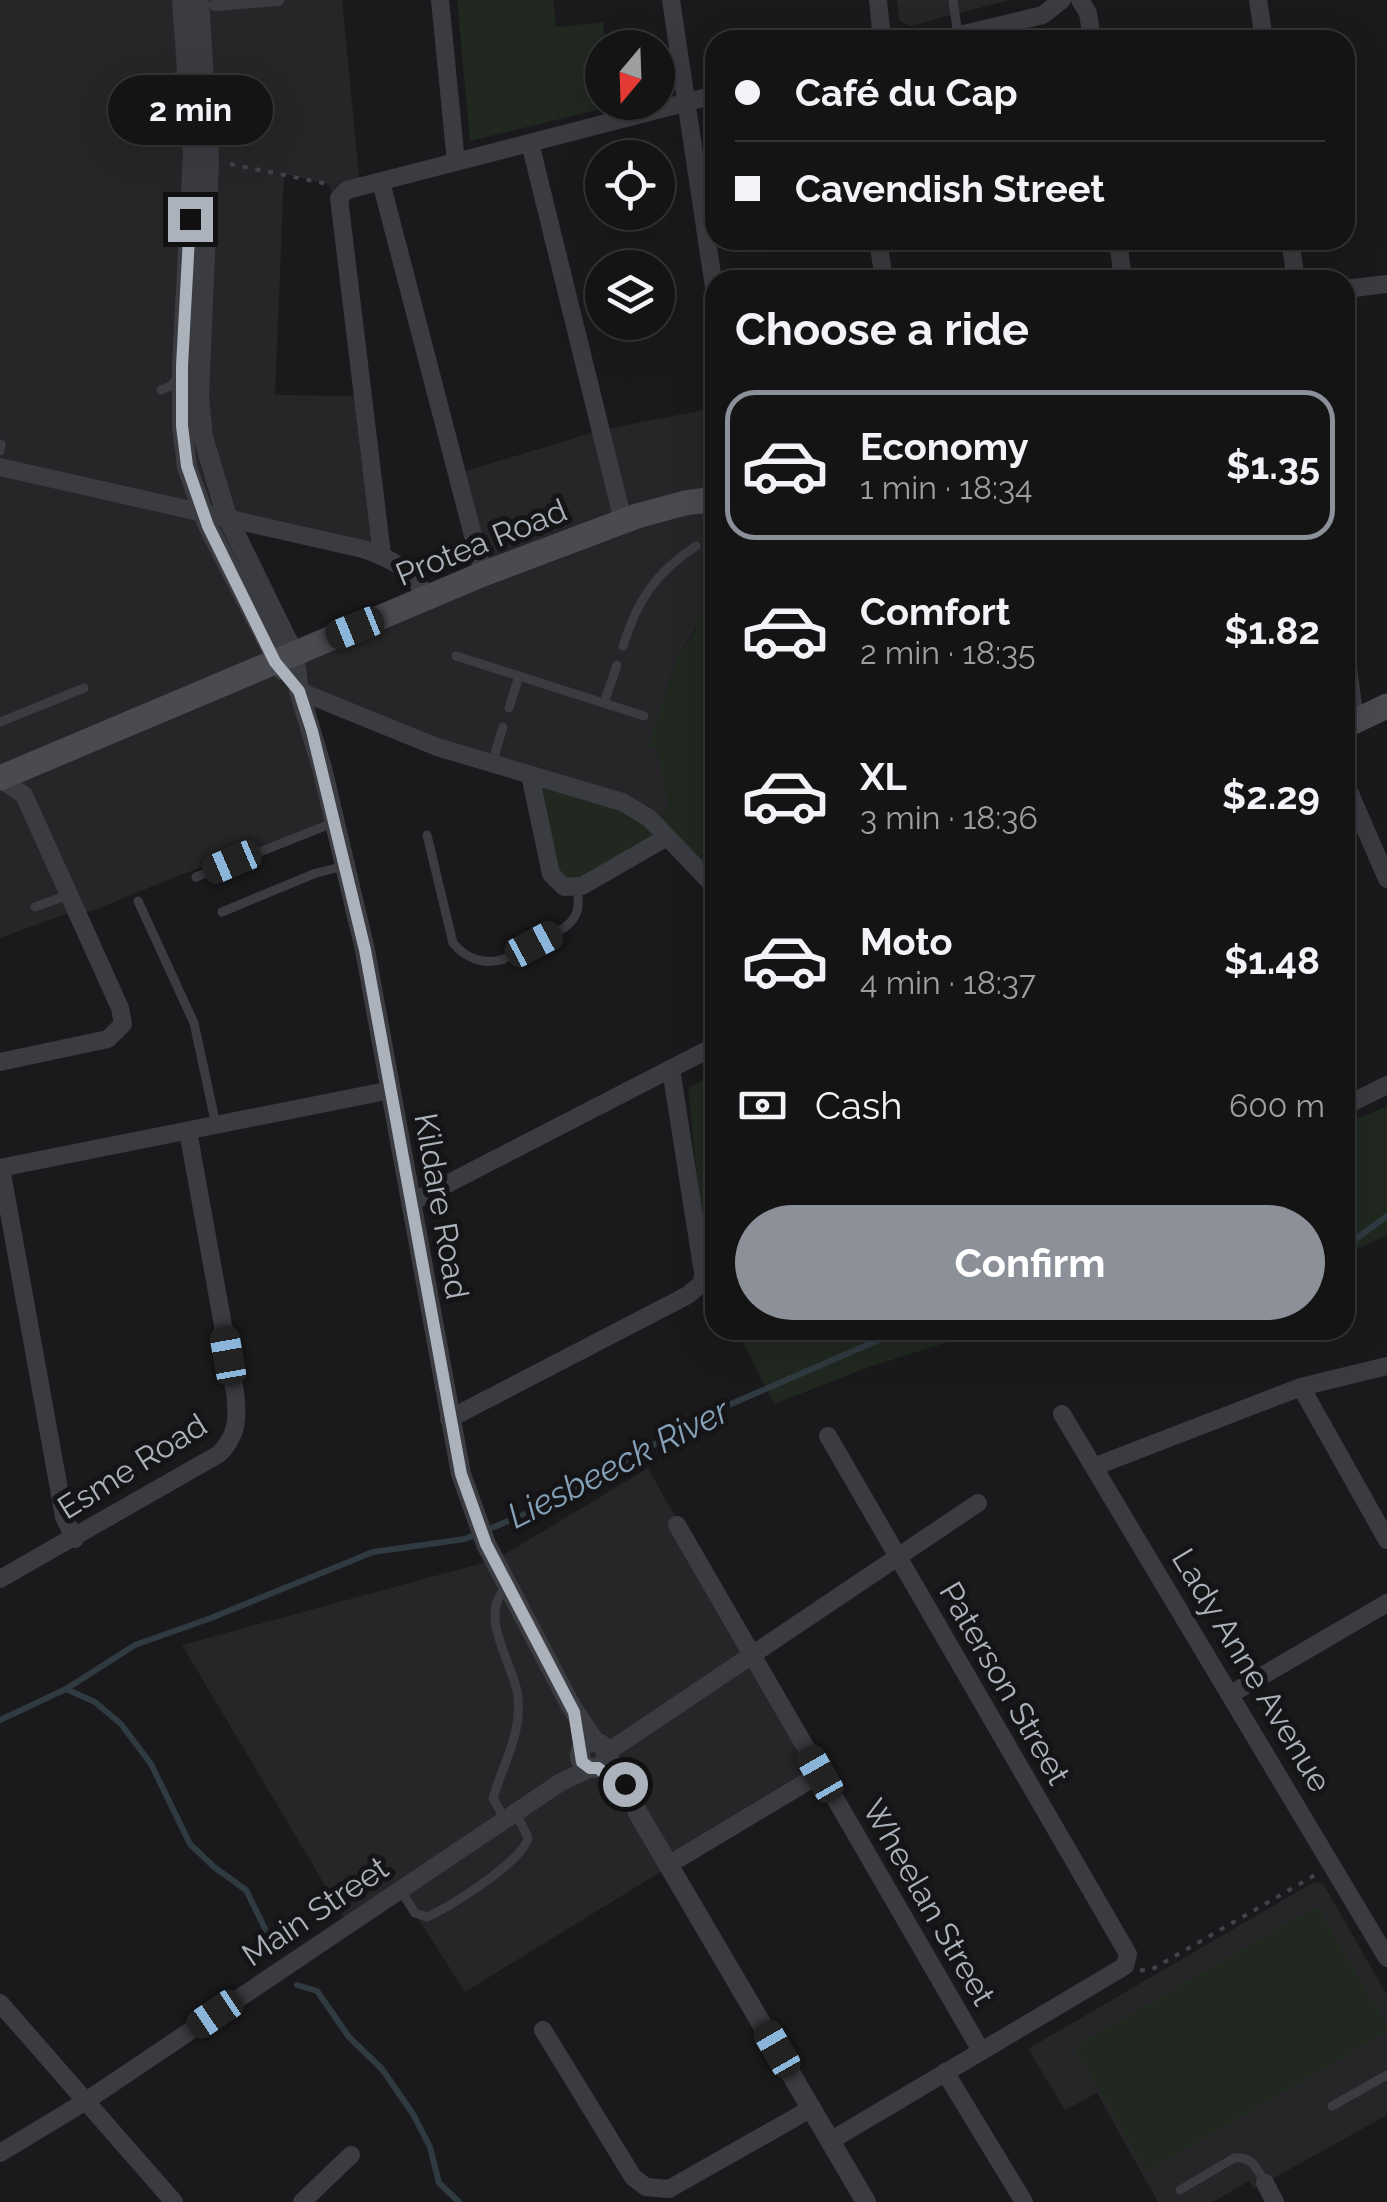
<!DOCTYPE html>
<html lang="en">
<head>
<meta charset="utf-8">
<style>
	body { margin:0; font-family:Raleway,sans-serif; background:#1d1d1e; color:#f1f3f6; height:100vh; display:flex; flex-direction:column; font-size:38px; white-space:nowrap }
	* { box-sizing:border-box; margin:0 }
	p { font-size:32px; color:#9d9ea0 }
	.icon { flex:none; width:55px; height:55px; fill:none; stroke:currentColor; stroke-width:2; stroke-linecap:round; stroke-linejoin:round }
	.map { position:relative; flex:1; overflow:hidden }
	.drawer { position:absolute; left:705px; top:270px; width:650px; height:1070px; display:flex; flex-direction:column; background:#141415; border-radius:30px; box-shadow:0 10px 40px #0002,0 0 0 2px #333334 }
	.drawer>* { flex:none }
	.guide { position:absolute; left:705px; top:30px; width:650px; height:220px; border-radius:30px; box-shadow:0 10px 40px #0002,0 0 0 2px #333334; display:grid; align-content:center; height:220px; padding:0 30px; background:#141415 }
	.needle { width:65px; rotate:199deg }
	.controls { position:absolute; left:585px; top:30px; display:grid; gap:20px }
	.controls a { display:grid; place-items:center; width:90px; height:90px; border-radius:50%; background:#141415; box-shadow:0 10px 40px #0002,0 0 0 2px #333334; font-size:50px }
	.end { position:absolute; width:45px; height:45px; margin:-22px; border:12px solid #acb2bc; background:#111; box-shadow:0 0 0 5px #111 }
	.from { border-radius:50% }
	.bubble { position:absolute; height:70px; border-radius:35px; background:#141415; box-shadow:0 10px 40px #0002,0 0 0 2px #333334; font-size:32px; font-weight:700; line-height:70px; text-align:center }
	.car { position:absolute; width:30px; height:60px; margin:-30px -15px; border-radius:12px; box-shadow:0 0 8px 2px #0007; background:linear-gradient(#222 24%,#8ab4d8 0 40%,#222 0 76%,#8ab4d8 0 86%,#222 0) }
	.guide b { display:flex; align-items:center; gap:35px; height:95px; font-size:38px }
	.guide b+b { border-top:2px solid #333334 }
	.guide i { width:25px; height:25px; background:#f1f3f6 }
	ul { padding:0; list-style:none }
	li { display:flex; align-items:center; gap:30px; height:150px; margin:0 20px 15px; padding:0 10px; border:5px solid transparent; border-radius:30px }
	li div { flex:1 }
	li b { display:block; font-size:38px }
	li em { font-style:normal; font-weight:700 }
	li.active { border-color:#8c9099 }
	li>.icon { width:90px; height:90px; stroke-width:1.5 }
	h2 { padding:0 30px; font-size:45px; line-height:120px }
	.pay { display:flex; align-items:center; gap:25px; height:110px; padding:0 30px; font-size:38px }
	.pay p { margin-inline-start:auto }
	.button { display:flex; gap:20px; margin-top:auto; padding:20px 30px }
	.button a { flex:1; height:115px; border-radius:60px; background:#8c9099; color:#fff; font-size:40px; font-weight:700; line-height:115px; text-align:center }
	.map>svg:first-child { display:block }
</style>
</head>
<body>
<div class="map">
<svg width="1387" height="2202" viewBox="0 0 1387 2202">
	<rect width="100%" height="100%" fill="#1a1a1c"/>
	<g fill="#262629">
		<polygon points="0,0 342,0 360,186 338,204 328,184 284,174 275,395 363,396 382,555 203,512 275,661 483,574 456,474 601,430 715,408 715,612 707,619 704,615 677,658 649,747 657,750 670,809 649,818 300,692 334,822 180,875 92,911 63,915 0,938"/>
		<polygon points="897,0 1009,0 910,26 899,20"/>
		<polygon points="648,1468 820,1774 465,1992 400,1890 348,1924 182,1645 497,1559"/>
		<polygon points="1314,1882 1324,1885 1387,1995 1387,2115 1254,2189 1249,2181 1213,2202 1158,2202 1097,2093 1065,2110 1028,2049"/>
	</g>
	<g fill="#202820">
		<polygon points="457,0 553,0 556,27 603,22 606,47 602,48 602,102 612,103 613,106 470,141"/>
		<polygon points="715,612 715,887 667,837 582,886 559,884 530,775 649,818 669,809 657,750 648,747 677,658 696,630 692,625 703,614 707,618"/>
		<polygon points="715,1073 715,1273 700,1204 688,1088"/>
		<polygon points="1387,1106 1387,1235 1345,1255 1345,1124"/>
		<polygon points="737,1330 986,1330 866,1368 774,1404"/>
		<polygon points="1317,1906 1387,2025 1387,2032 1147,2172 1074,2047"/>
	</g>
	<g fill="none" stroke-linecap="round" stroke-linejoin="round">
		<g stroke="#2f3a41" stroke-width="6">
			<polyline points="1345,1247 1387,1216"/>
			<polyline points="66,1689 95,1702 121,1724 151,1764 190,1844 214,1867 246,1890 272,1943"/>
			<polyline points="0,1720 66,1689 135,1645 211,1618 373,1552 465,1539 559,1500 701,1417 902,1330"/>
			<polyline points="297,1985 317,1991 349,2037 382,2069 413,2114 430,2147 439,2183 459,2202"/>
		</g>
		<g stroke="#414348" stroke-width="4" stroke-dasharray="5 8" stroke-linecap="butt">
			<polyline points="230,164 328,184"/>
			<polyline points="1140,1970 1149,1971 1315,1875"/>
		</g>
		<g stroke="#3b3c41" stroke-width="9">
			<polyline points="953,0 958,35"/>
			<polyline points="165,78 185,76"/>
			<polyline points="161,390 171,386 178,377"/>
			<polyline points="0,451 1,444"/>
			<path d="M623 646C637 601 655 573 696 546"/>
			<polyline points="456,656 644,716"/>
			<polyline points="604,703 617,665"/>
			<polyline points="509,708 519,676"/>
			<polyline points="0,722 84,688"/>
			<polyline points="492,763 503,727"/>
			<path d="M427 835 453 943C465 958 485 966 504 959L564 928C579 917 580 906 577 888"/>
			<polyline points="196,877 333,823"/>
			<polyline points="138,901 194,1023 216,1125"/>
			<polyline points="35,907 68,895"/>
			<polyline points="222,912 316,873 345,866"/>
			<path d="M505 1820 493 1798C504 1761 524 1731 517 1691 511 1661 478 1614 506 1588"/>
			<path d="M400 1889 415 1913 427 1917C451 1906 522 1862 528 1838L516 1813"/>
			<polyline points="1332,2106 1387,2075"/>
			<path d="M1180 2190 1234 2158C1253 2156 1257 2169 1265 2183"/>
		</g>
		<polyline stroke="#3b3c41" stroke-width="12" points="215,5 278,0"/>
		<g stroke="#3b3c41" stroke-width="18">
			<polyline points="440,0 456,162"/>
			<polyline points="671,0 715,294"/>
			<polyline points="878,0 882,40"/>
			<polyline points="1080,0 1088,13 1092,40"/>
			<polyline points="1258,0 1264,40"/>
			<polyline points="939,40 1043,15 1062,0"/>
			<polyline points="530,143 623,521"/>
			<polyline points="381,182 483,574"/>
			<polyline points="878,240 884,280"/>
			<polyline points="1118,240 1123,280"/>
			<polyline points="1290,240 1296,280"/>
			<polyline points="1345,289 1387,284"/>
			<path d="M0 467 363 549C392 559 412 570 428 598"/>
			<polyline points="382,555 339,198 347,190 715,95"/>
			<polyline points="1345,645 1355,721"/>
			<polyline points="299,691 437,747 622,802 649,818 715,887"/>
			<polyline points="530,775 551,874 564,887 582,886 667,837"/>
			<polyline points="0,779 24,795 120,1008 123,1024 108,1039 0,1062"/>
			<polyline points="1345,782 1387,879"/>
			<polyline points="1345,1106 1387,1085"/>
			<polyline points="0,1168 391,1090"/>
			<polyline points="1,1168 64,1517 75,1539"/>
			<polyline points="410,1203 715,1046"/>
			<polyline points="1301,1387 1387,1540"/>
			<polyline points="1062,1414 1387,1958"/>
			<polyline points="449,1419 688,1295 702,1283 703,1273 671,1069"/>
			<polyline points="828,1436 1128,1954 1125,1966 830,2141"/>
			<polyline points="1096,1466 1301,1387 1387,1366"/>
			<polyline points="677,1525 980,2049"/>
			<path d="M0 1579 219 1454C238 1435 238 1418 235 1392L188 1131"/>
			<polyline points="1231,1694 1387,1603"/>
			<polyline points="605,1750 615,1747 978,1503"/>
			<polyline points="668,1865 820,1774"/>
			<polyline points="0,2003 174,2202"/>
			<polyline points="543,2030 633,2177 646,2187 669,2189 812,2108"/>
			<polyline points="945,2072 1024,2202"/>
			<polyline points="0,2153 86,2101 561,1782 591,1768"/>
			<polyline points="1265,2183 1275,2202"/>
			<polyline points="302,2202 351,2155"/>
		</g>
		<g stroke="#3b3c41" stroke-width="20">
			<polyline points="182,0 193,155 182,366 182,426 187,467 208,526 282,670"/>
			<polyline points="199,0 209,159 199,397 203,437 227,517 294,654 299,691 322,768 365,950 461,1474 486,1544 571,1706 595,1742"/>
			<circle cx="593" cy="1755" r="13"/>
			<polyline points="606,1756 620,1773 638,1813 866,2202"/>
		</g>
		<g stroke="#494b51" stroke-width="25">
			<polyline points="1345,726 1387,706"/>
			<polyline points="0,778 483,574 637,516 685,503 715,499"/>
		</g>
	</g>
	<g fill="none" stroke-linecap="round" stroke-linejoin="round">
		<polyline stroke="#acb2bc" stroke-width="12" points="190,219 182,366 182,426 187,466 208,526 275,662 299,691 312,731 365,950 461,1474 486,1544 574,1712 582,1762 590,1768 598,1768 626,1791 625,1784"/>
	</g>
	<g text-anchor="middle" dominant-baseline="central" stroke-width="10" stroke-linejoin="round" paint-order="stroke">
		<g font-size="32" fill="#acb2bc" stroke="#151517">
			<text transform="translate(481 542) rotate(-22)">Protea Road</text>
			<text transform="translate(442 1206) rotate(80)">Kildare Road</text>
			<text transform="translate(132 1466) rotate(-32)">Esme Road</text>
			<text transform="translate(1252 1670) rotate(59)">Lady Anne Avenue</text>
			<text transform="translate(1005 1683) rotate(60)">Paterson Street</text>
			<text transform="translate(929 1902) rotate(60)">Wheelan Street</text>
			<text transform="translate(315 1911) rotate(-34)">Main Street</text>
		</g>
		<g font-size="35" font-style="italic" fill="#84a1b7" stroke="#151517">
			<text transform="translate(618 1463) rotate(-27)">Liesbeeck River</text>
		</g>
	</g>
</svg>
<div class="controls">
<a><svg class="needle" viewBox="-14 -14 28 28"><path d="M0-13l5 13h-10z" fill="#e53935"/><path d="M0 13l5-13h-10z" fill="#9d9ea0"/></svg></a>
<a><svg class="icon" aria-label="locate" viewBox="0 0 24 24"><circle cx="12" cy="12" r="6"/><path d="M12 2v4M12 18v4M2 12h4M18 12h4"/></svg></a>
<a><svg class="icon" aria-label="layers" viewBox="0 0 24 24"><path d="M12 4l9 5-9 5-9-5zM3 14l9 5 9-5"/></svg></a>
</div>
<i class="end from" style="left:625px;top:1784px"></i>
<i class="end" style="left:190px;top:219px"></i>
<div class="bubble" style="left:108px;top:75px;width:165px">2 min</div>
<i class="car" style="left:355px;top:628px;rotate:248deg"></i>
<i class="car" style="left:232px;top:862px;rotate:247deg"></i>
<i class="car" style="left:534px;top:944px;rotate:62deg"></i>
<i class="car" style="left:228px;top:1356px;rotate:350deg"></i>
<i class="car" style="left:820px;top:1774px;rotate:330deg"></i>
<i class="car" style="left:215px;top:2014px;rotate:236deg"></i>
<i class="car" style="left:777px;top:2049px;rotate:330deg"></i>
<div class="guide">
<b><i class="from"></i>Café du Cap</b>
<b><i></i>Cavendish Street</b>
</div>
<section class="drawer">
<h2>Choose a ride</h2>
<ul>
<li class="active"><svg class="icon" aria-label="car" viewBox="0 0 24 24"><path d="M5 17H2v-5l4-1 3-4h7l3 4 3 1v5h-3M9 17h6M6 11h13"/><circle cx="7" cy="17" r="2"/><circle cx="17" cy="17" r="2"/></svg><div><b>Economy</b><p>1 min · 18:34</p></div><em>$1.35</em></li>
<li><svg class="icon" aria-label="car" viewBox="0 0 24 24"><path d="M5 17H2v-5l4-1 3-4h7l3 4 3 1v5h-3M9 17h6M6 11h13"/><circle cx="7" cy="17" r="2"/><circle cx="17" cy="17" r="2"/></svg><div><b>Comfort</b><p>2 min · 18:35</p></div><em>$1.82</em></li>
<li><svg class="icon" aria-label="car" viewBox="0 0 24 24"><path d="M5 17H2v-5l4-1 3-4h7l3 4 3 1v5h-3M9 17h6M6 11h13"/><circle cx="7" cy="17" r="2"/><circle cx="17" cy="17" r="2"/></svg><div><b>XL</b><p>3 min · 18:36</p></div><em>$2.29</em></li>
<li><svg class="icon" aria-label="car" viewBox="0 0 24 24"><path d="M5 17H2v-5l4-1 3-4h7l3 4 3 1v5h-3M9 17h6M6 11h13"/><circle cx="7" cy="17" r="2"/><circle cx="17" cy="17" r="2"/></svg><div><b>Moto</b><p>4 min · 18:37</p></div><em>$1.48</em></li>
</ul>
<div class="pay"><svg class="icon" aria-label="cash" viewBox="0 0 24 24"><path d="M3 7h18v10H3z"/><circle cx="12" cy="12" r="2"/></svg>Cash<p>600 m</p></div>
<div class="button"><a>Confirm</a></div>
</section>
</div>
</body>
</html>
